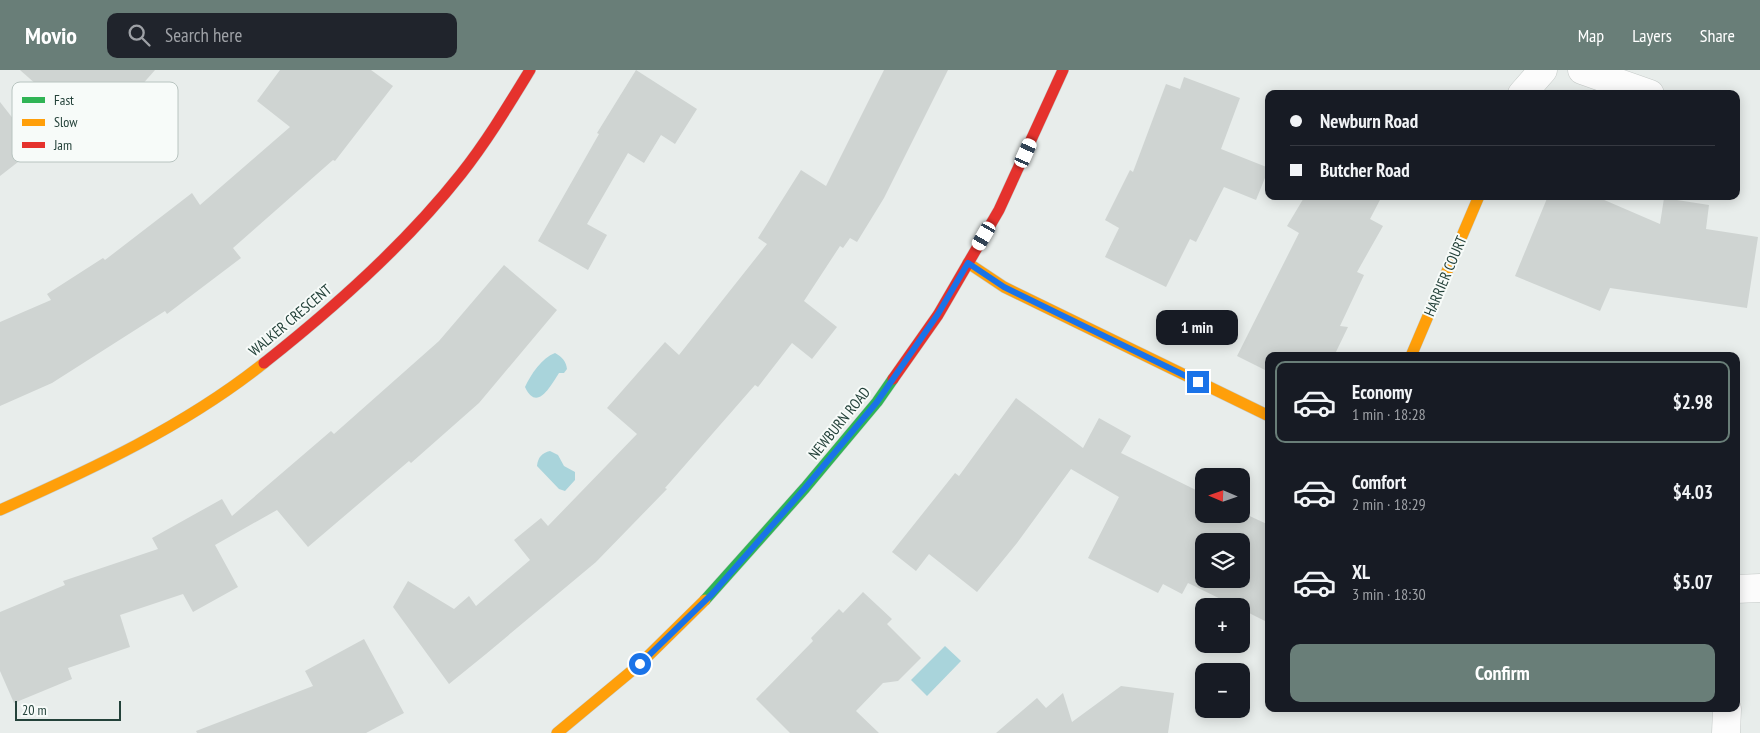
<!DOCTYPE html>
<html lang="en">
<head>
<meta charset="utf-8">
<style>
	body { margin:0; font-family:"PT Sans Narrow",sans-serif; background:#20242c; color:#f1f3f6; height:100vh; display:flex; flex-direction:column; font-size:19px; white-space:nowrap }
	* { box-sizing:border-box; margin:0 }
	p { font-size:16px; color:#9ea1a6 }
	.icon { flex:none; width:28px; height:28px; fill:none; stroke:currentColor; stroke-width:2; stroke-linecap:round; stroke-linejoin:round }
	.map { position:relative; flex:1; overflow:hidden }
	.sheet { position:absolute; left:1265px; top:282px; width:475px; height:360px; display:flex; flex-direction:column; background:#171b24; border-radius:10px; box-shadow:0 2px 12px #0003 }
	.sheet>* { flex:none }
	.banner { position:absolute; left:1265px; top:20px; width:475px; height:110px; border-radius:10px; box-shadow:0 2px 12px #0003; display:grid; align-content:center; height:110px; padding:0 25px; background:#171b24 }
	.needle { width:32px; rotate:272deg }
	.controls { position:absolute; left:1195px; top:398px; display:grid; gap:10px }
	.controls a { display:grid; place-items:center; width:55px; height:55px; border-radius:10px; background:#171b24; box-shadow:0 2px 12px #0003; font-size:25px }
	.scale { position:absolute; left:15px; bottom:12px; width:106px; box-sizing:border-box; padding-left:5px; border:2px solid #24423a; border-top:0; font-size:14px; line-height:18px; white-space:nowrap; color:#24423a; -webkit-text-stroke:4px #f7fbf9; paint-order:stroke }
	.end { position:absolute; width:22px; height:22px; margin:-11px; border:6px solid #1a73e8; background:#fff; box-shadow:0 0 0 2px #fff }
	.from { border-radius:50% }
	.bubble { position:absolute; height:35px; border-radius:10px; background:#171b24; box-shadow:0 2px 12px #0003; font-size:16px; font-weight:700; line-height:35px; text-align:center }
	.car { position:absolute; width:15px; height:30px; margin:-15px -8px; border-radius:6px; box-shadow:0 0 4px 1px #0007; background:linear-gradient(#fff 24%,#345 0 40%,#fff 0 76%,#345 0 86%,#fff 0) }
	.banner b { display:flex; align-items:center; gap:18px; height:48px; font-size:19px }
	.banner b+b { border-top:1px solid #363941 }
	.banner i { width:12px; height:12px; background:#f1f3f6 }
	ul { padding:9px 0 0; list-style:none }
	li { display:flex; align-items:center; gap:15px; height:82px; margin:0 10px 8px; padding:0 15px; border:2px solid transparent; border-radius:10px }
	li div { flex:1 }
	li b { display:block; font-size:19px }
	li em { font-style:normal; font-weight:700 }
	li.current { border-color:#697e78 }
	li>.icon { width:45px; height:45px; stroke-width:1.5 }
	.button { display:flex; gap:10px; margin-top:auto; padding:10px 25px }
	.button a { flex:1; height:58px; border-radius:10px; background:#697e78; color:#fff; font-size:20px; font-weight:700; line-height:58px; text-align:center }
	header { display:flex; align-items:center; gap:30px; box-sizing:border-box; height:70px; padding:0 25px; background:#697e78; color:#fff }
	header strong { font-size:24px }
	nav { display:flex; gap:28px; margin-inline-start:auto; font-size:18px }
	.search { width:350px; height:45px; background:#20242c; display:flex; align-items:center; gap:12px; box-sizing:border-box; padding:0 18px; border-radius:10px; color:#9ea1a6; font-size:19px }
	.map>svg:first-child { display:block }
</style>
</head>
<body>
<header>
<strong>Movio</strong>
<div class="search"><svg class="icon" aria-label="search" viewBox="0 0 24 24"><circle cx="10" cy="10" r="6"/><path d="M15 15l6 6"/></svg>Search here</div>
<nav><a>Map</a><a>Layers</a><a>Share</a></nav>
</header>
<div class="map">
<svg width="1760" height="663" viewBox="0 0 1760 663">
	<rect width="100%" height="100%" fill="#e8edeb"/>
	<g fill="#a9d4db">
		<path d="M555 283C562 287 566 291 567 299L564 303H559C551 315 537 343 525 317 531 304 542 288 555 283Z"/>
		<path d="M550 381 558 385 564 396 575 402V410L565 421 559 419 537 396C538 387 542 383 550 381Z"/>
		<polygon points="945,576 961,591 927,626 911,610"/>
	</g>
	<g fill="#cfd4d2" fill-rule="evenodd">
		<polygon points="20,0 155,0 96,67"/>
		<polygon points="280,0 371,0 393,16 335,91 333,90 233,178 241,188 167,244 165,241 52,313 0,336 0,252 51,230 47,224 103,188 105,190 192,123 200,135 290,57 257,31"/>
		<polygon points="636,0 697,39 675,74 661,65 644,93 628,83 587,154 607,165 588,200 538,171 599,64 597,63"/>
		<polygon points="884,0 948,0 884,128 857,172 850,168 843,178 840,176 804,231 837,257 812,289 792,273 758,317 755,315 665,418 667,419 596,492 486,584 449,614 393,537 408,511 454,539 469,526 476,536 530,490 514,470 541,448 548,456 637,364 607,338 665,272 679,285 767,174 758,168 801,100 826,116"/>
		<polygon points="1184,7 1240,28 1221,79 1269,98 1256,130 1224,117 1196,172 1190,169 1166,217 1105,187 1119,158 1105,150 1130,100 1133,102 1166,14 1180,19"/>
		<polygon points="0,32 36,78 0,106"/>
		<polygon points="1305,126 1382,126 1370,149 1383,156 1357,202 1364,205 1340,256 1348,257 1334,286 1269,286 1269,302 1237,286 1299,163 1287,156"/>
		<polygon points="1548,126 1595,126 1660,154 1664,128 1709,135 1706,159 1758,167 1747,238 1610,218 1600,241 1515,206"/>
		<polygon points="504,195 557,240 479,333 411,393 409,391 308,477 277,440 215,475 238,517 193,542 183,524 120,545 130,577 68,598 72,609 14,633 0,601 0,542 65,515 63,511 158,479 152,468 222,429 232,446 331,361 334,364 439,271"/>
		<path d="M1016 328 1083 378 1099 348 1131 366 1121 383 1204 424V444H1241V442L1269 455V553L1241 539V536H1235L1188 513 1182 524 1163 514 1158 523 1088 488 1119 427 1071 399 1017 473 977 522 929 484 916 501 892 482 955 403 959 406ZM1204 471H1241V509H1204Z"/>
		<polygon points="863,522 892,549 887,554 921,588 898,611 883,613 856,641 879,663 790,663 756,629 813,571 811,568 839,539 843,543"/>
		<polygon points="364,569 404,643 366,663 197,663 196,661 313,616 305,601"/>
		<polygon points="1121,616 1174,623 1168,663 996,663 1037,628 1046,638 1063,623 1072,652"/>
	</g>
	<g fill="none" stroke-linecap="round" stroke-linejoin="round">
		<defs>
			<g id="street">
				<polyline points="1582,0 1650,24"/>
				<polyline points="1522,24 1543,0"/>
				<polyline points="1736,519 1760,518"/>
				<polyline points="1726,663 1727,639"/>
			</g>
			<polyline id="fast" points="705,530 805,418 877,332 893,309"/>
			<g id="slow">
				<polyline points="968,193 1004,217 1269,346"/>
				<polyline points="1411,286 1479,126"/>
				<path d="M0 440C92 399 185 356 264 293"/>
				<polyline points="557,663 640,594 705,530"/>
			</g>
			<g id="jam">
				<path d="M264 293C335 237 405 175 461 104 487 71 508 36 530 0"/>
				<polyline points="893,309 938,245 999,140 1063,0"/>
			</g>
		</defs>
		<use href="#street" stroke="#c5cac8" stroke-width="29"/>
		<use href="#fast" stroke="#c3cbc8" stroke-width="12"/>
		<use href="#slow" stroke="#c3cbc8" stroke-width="12"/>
		<use href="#jam" stroke="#c3cbc8" stroke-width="12"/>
		<use href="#street" stroke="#fcfcfc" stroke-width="28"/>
		<use href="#fast" stroke="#30b455" stroke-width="11"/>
		<use href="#slow" stroke="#ff9f0a" stroke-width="11"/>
		<use href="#jam" stroke="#e5322d" stroke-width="11"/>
	</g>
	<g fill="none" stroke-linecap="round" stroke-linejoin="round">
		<polyline stroke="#1a73e8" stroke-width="6" points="640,594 712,524 805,418 877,332 938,244 968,193 1004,217 1198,312"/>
	</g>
	<g text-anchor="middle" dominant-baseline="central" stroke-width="4" stroke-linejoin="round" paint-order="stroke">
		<g font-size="15" fill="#24423a" stroke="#f7fbf9">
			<text transform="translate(1445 206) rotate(-67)">HARRIER COURT</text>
			<text transform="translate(290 250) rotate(-40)">WALKER CRESCENT</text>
			<text transform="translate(839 353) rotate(-51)">NEWBURN ROAD</text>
		</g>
	</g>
	<rect x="12" y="12" width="166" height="80" rx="8" fill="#f7fbf9" stroke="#b8c4c0" stroke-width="1"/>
	<rect x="22" y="27" width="23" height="6" fill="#30b455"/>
	<rect x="22" y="49" width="23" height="7" fill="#ff9f0a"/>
	<rect x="22" y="72" width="23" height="6" fill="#e5322d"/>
	<g font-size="14" fill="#24423a">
		<text x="54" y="35">Fast</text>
		<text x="54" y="57">Slow</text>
		<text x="54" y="80">Jam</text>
	</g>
</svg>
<div class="controls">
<a><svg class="needle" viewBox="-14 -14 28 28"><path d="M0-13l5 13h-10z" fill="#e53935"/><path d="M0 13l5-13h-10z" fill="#9ea1a6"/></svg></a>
<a><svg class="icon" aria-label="layers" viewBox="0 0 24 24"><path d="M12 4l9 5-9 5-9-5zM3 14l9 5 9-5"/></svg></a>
<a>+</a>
<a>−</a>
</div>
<div class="scale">20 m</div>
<i class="end from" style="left:640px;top:594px"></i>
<i class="end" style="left:1198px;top:312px"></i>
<div class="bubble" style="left:1156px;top:240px;width:82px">1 min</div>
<i class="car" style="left:1026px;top:83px;rotate:24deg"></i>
<i class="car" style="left:984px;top:166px;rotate:210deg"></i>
<div class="banner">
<b><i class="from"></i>Newburn Road</b>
<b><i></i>Butcher Road</b>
</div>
<section class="sheet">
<ul>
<li class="current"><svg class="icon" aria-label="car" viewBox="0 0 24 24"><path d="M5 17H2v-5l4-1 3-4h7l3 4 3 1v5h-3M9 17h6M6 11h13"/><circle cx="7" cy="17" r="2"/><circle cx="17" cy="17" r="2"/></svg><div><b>Economy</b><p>1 min · 18:28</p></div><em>$2.98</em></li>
<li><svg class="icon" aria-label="car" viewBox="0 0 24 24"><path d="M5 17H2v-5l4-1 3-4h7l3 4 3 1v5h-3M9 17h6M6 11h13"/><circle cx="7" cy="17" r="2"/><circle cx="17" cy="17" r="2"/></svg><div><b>Comfort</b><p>2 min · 18:29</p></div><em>$4.03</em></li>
<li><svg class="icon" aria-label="car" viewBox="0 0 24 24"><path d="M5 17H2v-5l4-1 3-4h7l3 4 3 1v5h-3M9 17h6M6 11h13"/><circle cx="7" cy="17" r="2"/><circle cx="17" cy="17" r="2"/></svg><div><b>XL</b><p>3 min · 18:30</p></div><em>$5.07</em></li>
</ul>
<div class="button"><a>Confirm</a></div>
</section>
</div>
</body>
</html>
